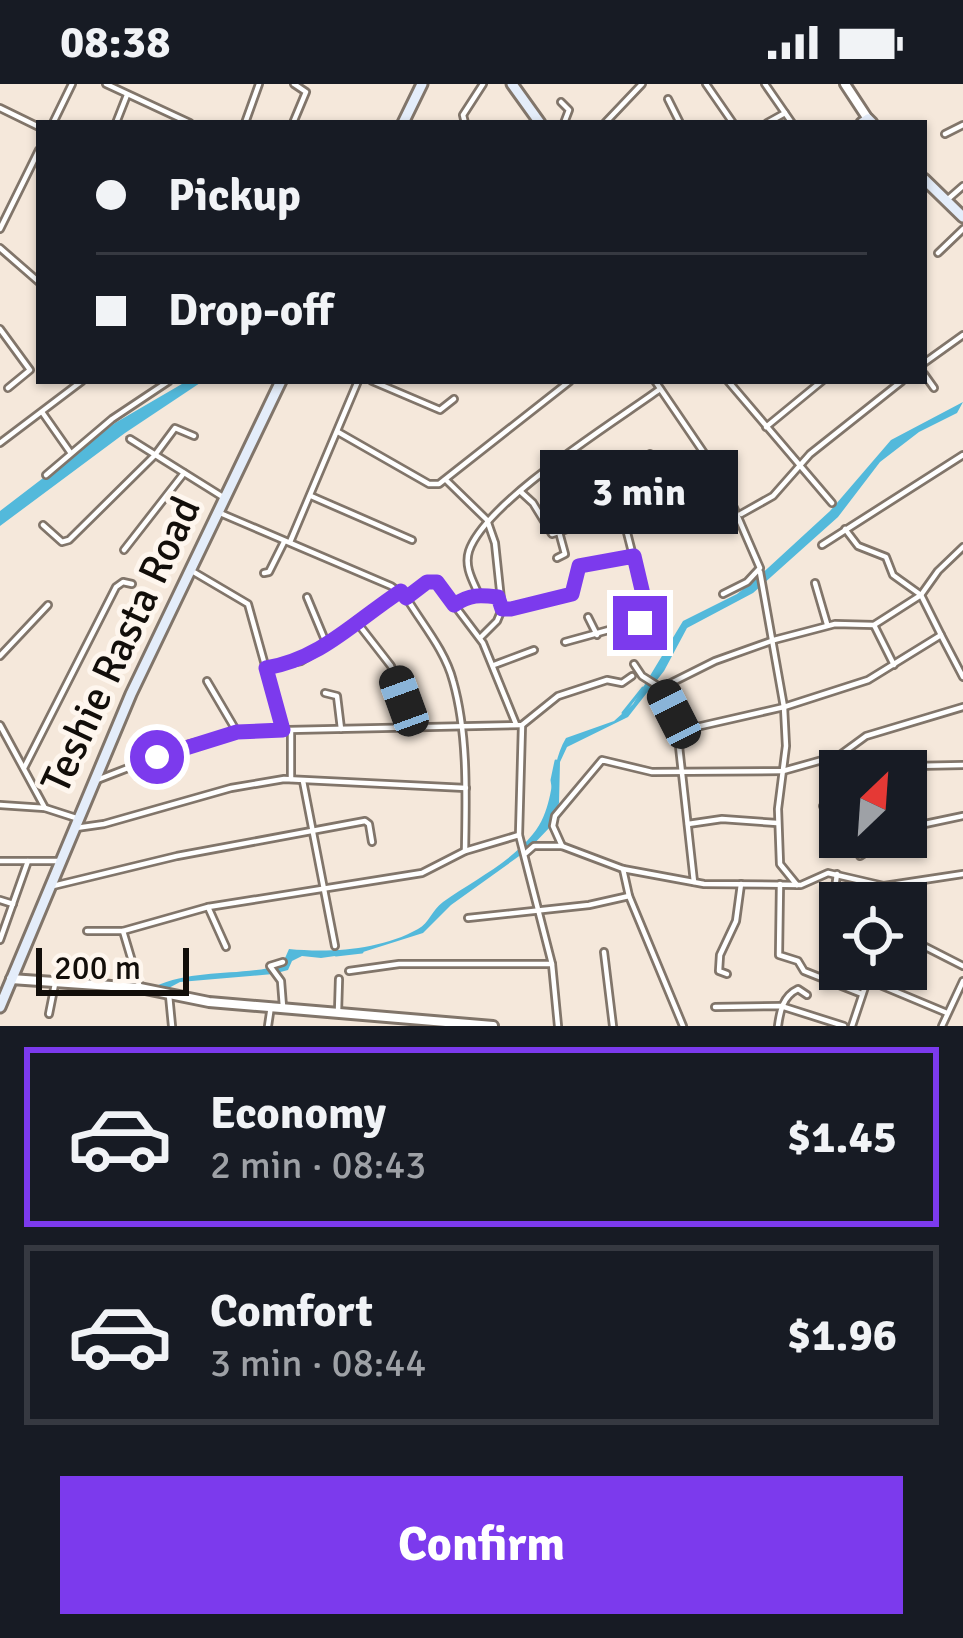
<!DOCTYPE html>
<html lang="en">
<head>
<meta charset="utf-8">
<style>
	body { margin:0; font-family:Signika,sans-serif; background:#242831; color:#f1f3f6; height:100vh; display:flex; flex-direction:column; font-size:45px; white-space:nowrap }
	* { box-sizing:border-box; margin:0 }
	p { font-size:39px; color:#9ea1a6 }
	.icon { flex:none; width:66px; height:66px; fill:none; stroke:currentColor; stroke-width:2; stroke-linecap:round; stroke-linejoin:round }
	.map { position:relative; height:942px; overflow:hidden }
	.sheet { display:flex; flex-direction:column; background:#171b24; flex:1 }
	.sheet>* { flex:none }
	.hud { position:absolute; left:36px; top:36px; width:891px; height:264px; border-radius:0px; box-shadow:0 3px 9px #0004; display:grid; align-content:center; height:264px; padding:0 60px; background:#171b24 }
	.needle { width:78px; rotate:25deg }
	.tools { position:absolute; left:819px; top:666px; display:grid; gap:24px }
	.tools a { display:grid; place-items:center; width:108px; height:108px; border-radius:0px; background:#171b24; box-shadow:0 3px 9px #0004; font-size:60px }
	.scale { position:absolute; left:36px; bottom:30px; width:153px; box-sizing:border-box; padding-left:12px; border:6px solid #120e0a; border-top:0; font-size:33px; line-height:42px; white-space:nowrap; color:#120e0a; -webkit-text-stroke:9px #fef6ee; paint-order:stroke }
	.end { position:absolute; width:54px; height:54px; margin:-27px; border:15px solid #7c3aed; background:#fff; box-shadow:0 0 0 6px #fff }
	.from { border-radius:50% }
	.bubble { position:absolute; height:84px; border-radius:0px; background:#171b24; box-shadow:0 3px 9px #0004; font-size:39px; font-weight:800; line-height:84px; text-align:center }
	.car { position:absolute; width:36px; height:72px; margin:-36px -18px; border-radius:15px; box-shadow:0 0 9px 3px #0007; background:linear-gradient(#222 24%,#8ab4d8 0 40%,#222 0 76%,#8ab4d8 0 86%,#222 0) }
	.hud b { display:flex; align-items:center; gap:42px; height:114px; font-size:45px }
	.hud b+b { border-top:3px solid #363941 }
	.hud i { width:30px; height:30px; background:#f1f3f6 }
	ul { padding:21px 0 0; list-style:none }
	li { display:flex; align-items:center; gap:36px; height:180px; margin:0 24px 18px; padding:0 36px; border:6px solid #363941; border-radius:0px }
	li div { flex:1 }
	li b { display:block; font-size:45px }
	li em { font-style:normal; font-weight:800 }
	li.active { border-color:#7c3aed }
	li>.icon { width:108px; height:108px; stroke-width:1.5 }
	.action { display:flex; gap:24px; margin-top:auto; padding:24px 60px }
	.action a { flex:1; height:138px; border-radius:0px; background:#7c3aed; color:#fff; font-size:48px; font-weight:800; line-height:138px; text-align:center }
	.status { display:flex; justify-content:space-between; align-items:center; height:84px; padding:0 60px; background:#171b24; direction:ltr }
	.status svg { height:33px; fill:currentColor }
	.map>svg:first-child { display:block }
</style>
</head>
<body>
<div class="status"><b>08:38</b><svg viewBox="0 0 49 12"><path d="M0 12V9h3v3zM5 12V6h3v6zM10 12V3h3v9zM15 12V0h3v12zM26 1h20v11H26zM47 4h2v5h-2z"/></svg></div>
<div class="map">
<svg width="963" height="942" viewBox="0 0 963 942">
	<rect width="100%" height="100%" fill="#f5e8db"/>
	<g fill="#53b9db">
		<polygon points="187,297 203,297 125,349 0,442 0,427 115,339"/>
		<path d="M963 318 957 329 919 348 880 378 838 433 753 509 687 544 664 587 628 633 567 663 560 678 559 719 551 742 529 765 451 821 423 849 363 868 321 874 302 872 292 877 288 886 273 890 180 898 165 906 154 903C195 884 239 893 282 881L289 865C330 869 381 866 418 845 429 839 432 826 443 818 472 797 510 779 533 750 557 721 548 684 566 654L614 637 633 620 683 537 737 510 757 494 830 427 891 356Z"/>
	</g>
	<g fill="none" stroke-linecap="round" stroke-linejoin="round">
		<g stroke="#53b9db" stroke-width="3">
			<polyline points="623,629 643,604"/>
			<polyline points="554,709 552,696 556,677"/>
			<polyline points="336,871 362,868"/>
		</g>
		<defs>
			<g id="minor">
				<polyline points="106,0 190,39"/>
				<polyline points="706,0 733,39"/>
				<polyline points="765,0 792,39"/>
				<polyline points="668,15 680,39"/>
				<polyline points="561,18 569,26 564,39"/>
				<polyline points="0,24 39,43"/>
				<polyline points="53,39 72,0"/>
				<polyline points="116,39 127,11"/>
				<polyline points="245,39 259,0"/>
				<polyline points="293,39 306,8 294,0"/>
				<polyline points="465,39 463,31 483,0"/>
				<polyline points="605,39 642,0"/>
				<polyline points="767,39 785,29"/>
				<polyline points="945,50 963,41"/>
				<polyline points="947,116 963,102"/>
				<polyline points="0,145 39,66"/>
				<polyline points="0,164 39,198"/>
				<polyline points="938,169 963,145"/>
				<polyline points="0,245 30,286 8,304"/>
				<polyline points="924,279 963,251"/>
				<polyline points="924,290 934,304"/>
				<polyline points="372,297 440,326 454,315"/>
				<polyline points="655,297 721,394 760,484 747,498 723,510"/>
				<polyline points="728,297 832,419"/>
				<polyline points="42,328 70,368"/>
				<polyline points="766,343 822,297"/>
				<polyline points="338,348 429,400 439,400 570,297"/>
				<polyline points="130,355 226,415"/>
				<polyline points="0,359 82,297"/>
				<polyline points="650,370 673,410"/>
				<polyline points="46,391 112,335 169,297"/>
				<polyline points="446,396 487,436 495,459 502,525"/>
				<polyline points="521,408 533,419 552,450 721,394"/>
				<polyline points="311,412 412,456"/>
				<polyline points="220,429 391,502 406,513 427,498 437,498 483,559 516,640"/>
				<polyline points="741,430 773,412 810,370 902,297"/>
				<polyline points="612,432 603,417 603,408 632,387"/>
				<polyline points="43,441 62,458 69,456 155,371 175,344 194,352"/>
				<polyline points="845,445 858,462 886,473 893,491 921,511 941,551"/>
				<polyline points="290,458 358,297"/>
				<polyline points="822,461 963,371"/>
				<polyline points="124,466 184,389"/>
				<polyline points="557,474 565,470 559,448"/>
				<polyline points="192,487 248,520 283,646"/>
				<polyline points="760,488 784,623 786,662 778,725 780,780 797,801"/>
				<polyline points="264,489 269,488 284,458"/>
				<polyline points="815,499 827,540"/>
				<path d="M479 511C473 497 464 483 469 467 485 418 616 337 660 305"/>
				<polyline points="307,513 327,561 356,537 391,582 414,645"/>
				<path d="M406 513C422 540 445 566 453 597 468 650 466 711 465 767"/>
				<polyline points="455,521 473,511 498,513"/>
				<polyline points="588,533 597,551"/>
				<polyline points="356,537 401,507"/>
				<polyline points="874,541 894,581"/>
				<polyline points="480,554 497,537 502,525 572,510 579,482 634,472"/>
				<polyline points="565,558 645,536 646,523 622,429"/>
				<polyline points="0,572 48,521"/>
				<polyline points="634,580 642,592 661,604 676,635 694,798"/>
				<polyline points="494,581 534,566"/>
				<polyline points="266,584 301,577 327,561"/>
				<polyline points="207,597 237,648"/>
				<polyline points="661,604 715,577 774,556 835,540 874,541 921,511 938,487 963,463"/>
				<polyline points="325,609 337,612 341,645"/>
				<polyline points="0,641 45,724"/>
				<polyline points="679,647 784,623 868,596 941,551 963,593"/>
				<polyline points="24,684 116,503 123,498 132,500"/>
				<polyline points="883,687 840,671 866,652 963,623"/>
				<polyline points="896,687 913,682 963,681"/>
				<polyline points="291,695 291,647"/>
				<polyline points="97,696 190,660 242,647 522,641 558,612 607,596 622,599 632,592"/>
				<polyline points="303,697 335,862"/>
				<polyline points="0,721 45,724 76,734"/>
				<polyline points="823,722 840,721"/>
				<polyline points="688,740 722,735 777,739"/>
				<polyline points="76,744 104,740 231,704 284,695 466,704"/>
				<polyline points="906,748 920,741 963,732"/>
				<polyline points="519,751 552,880 558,942"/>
				<polyline points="870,753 880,759 898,753"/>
				<polyline points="562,762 553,742 555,732 602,676 652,688 783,687 840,671"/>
				<polyline points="526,769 534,762 562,762 623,785 704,800 801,801 828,789 884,802 963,790"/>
				<polyline points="860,772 880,759"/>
				<polyline points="0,777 59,777"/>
				<polyline points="623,785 629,812 683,942"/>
				<polyline points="837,790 831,832 840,843"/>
				<polyline points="780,800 779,871 798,877 804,887 862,910"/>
				<polyline points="53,802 177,772 365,737 369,740 372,758"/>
				<polyline points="0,816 13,820"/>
				<polyline points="208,823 226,863"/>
				<polyline points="468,834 589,821 629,812"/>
				<polyline points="87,847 123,847 208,823 422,789 465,767 519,751 522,641"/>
				<polyline points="123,847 140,904"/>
				<polyline points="906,853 963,882"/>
				<polyline points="0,856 28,777"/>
				<polyline points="604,868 613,942"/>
				<polyline points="349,887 399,880 552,880"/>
				<polyline points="727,890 719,887 720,871 736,837 741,800"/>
				<polyline points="868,896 947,929"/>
				<polyline points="169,911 172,942"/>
				<polyline points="283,923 281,897 270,882 283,878"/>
				<polyline points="715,923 781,922 844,942"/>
				<polyline points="338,928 339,895"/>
				<polyline points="49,930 55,900"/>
				<polyline points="268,942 271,922"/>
				<path d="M778 942C780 927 783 912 798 905L807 911"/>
				<polyline points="852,942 871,885"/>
				<polyline points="942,942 963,897"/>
			</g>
			<g id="tertiary">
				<polyline points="845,0 868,35"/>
				<polyline points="11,895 140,904 209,918 493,942"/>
			</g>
			<g id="secondary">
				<polyline points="512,0 540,39"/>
				<polyline points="403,39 422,0"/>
				<polyline points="862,39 868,35 872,39"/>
				<polyline points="924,95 963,133"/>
				<polyline points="0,923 131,610 281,297"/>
			</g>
		</defs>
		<use href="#minor" stroke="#81756a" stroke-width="10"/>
		<use href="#tertiary" stroke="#81756a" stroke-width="14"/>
		<use href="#secondary" stroke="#81756a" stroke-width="15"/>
		<use href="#minor" stroke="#fff" stroke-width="4.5"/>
		<use href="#tertiary" stroke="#fff" stroke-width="8"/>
		<use href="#secondary" stroke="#e4edfa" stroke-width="9"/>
	</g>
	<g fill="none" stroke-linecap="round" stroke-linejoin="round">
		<path stroke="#7c3aed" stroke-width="15" d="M157 673 237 648 283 646 266 584C321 575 355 537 401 507L406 514 427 498H437L454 521C470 510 480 511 498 513L502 525H511L572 510 579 482 634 472 646 523 640 539"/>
	</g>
	<g text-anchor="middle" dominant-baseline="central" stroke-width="10" stroke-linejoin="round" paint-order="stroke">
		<g font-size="42" fill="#120e0a" stroke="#fef6ee">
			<text transform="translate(121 561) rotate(-65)">Teshie Rasta Road</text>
		</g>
	</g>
</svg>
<div class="tools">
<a><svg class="needle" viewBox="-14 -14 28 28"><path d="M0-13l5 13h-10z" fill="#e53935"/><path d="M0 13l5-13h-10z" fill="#9ea1a6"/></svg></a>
<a><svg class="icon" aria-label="locate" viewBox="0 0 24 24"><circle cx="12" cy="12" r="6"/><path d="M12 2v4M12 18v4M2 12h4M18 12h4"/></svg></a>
</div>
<div class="scale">200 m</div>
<i class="end from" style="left:157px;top:673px"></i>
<i class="end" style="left:640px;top:539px"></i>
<div class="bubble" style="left:540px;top:366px;width:198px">3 min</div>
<i class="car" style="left:404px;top:617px;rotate:340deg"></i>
<i class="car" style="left:674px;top:630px;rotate:333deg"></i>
<div class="hud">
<b><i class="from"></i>Pickup</b>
<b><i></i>Drop-off</b>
</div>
</div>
<section class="sheet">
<ul>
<li class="active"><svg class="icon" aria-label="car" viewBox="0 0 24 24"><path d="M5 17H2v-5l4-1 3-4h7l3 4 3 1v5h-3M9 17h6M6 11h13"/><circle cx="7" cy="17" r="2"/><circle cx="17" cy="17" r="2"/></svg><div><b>Economy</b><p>2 min · 08:43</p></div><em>$1.45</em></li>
<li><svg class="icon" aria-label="car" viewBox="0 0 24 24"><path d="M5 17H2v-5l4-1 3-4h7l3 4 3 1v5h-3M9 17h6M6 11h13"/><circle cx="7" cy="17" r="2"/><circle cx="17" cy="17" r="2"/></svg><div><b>Comfort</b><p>3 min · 08:44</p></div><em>$1.96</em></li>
</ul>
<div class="action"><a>Confirm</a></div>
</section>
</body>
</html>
